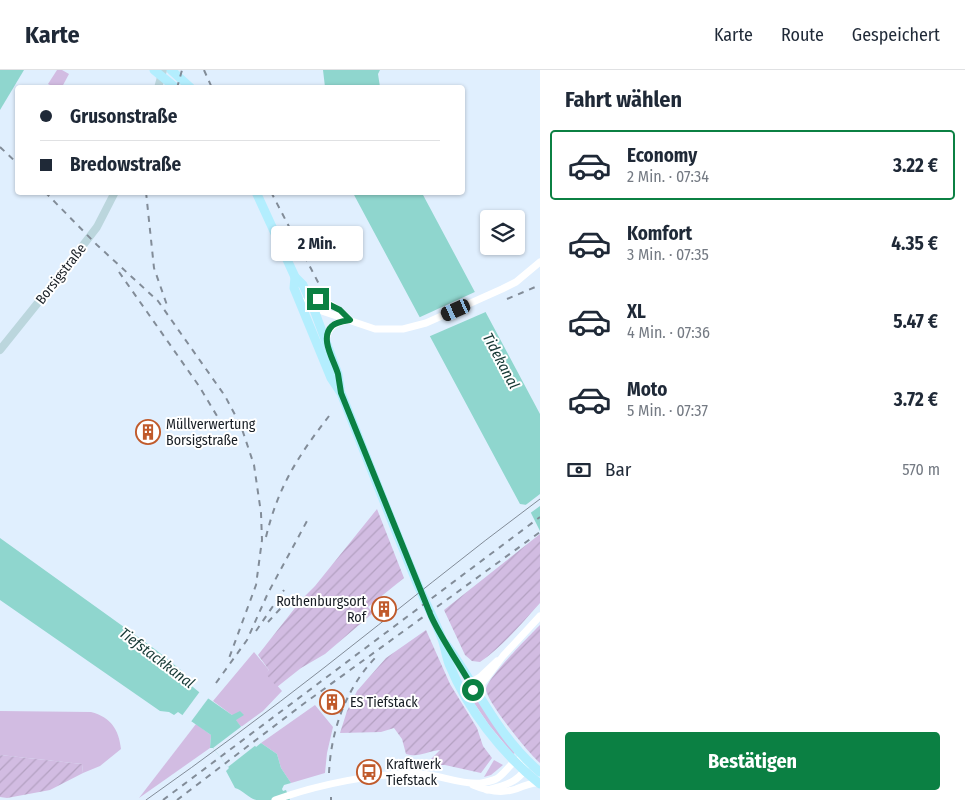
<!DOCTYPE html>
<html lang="de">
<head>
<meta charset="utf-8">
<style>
	body { margin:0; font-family:"Fira Sans Condensed",sans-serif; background:#f6f6f7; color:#1f2937; height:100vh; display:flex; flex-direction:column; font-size:19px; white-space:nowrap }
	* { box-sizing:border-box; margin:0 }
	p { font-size:16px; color:#747a83 }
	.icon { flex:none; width:28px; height:28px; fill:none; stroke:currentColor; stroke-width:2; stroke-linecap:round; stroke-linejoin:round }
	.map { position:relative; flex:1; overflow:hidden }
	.panel { display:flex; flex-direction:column; background:#fff; width:425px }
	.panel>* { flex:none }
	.top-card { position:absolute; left:15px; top:15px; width:450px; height:110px; border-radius:5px; box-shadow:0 1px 4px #0004; display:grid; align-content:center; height:110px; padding:0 25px; background:#fff }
	.controls { position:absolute; left:480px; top:140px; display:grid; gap:10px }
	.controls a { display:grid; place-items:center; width:45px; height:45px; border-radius:5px; background:#fff; box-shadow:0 1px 4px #0004; font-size:25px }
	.end { position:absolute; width:22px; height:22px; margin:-11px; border:6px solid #0b8043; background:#fff; box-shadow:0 0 0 2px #fff }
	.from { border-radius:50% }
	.bubble { position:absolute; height:35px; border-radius:5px; background:#fff; box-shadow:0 1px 4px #0004; font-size:16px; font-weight:700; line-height:35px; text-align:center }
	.car { position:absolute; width:15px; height:30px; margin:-15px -8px; border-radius:6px; box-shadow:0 0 4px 1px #0007; background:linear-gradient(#222 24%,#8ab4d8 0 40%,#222 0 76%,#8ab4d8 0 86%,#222 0) }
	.top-card b { display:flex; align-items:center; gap:18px; height:48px; font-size:19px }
	.top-card b+b { border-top:1px solid #e0e1e3 }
	.top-card i { width:12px; height:12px; background:#1f2937 }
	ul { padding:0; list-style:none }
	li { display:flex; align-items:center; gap:15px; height:70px; margin:0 10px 8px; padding:0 15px; border:2px solid transparent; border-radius:5px }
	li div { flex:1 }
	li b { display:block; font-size:19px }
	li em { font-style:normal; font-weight:700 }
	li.on { border-color:#0b8043 }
	li>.icon { width:45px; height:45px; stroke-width:1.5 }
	h2 { padding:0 25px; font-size:22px; line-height:60px }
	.pay { display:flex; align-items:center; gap:12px; height:55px; padding:0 25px; font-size:19px }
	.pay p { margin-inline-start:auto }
	.button { display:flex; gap:10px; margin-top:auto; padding:10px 25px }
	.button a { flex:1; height:58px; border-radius:5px; background:#0b8043; color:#fff; font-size:20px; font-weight:700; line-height:58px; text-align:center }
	header { display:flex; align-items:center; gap:30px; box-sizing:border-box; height:70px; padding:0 25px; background:#fff; border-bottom:1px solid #e0e1e3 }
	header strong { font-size:24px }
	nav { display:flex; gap:28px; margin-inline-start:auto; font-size:18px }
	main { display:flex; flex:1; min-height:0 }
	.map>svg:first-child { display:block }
</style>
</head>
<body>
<header>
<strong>Karte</strong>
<nav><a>Karte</a><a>Route</a><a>Gespeichert</a></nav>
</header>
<main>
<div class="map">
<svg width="540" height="730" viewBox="0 0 540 730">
	<defs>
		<pattern id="garden-furrows" width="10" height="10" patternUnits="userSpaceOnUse" patternTransform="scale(1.25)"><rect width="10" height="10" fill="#d2bce2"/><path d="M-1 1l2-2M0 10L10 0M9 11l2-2" fill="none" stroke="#b4a1c2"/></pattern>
	</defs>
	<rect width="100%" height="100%" fill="#e0effe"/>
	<g fill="#d2bce2">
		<polygon points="57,0 62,0 69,4 62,17 54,17 48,14"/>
		<polygon points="254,582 269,600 266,603 282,621 263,641 241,657 232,645 213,631"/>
		<polygon points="476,628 515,683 513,684 489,655 472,630"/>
		<polygon points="315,635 333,657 327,683 325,703 291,713 281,698 277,684 261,673"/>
		<path d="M0 641 91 642C111 647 119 660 121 679L100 696 83 703 82 694 0 685Z"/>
		<polygon points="196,654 211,665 210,678 139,728"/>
		<polygon points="494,690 503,695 491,705 484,707"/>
	</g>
	<g fill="url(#garden-furrows)">
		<polygon points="377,439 404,508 368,537 373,543 325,584 301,598 277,617 265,603 269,600 258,585 302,529 315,516"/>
		<path d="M540 464V533C521 554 503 576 480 592L472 591 465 585 444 540Z"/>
		<path d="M540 555V693C529 684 486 631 486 619 487 608 530 565 540 555Z"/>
		<path d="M426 560 450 614 477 658 483 676 492 688 481 703 445 695H425L440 680C427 681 419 688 406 684L402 669 394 658 381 662 340 663 347 641 357 621 386 588Z"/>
		<polygon points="0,685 82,694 83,703 50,720 7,728 0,727"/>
	</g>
	<g fill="#8fd6ce">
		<polygon points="0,0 24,0 0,40"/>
		<polygon points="323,0 380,0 378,4 380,17 325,17"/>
		<polygon points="353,123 422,123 540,344 540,461 527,435 520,434"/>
		<path d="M0 468 156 580 182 601V608L199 622 232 645 240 641 244 645 236 650 256 677 261 673 277 684 281 698 291 713 284 715 282 719 283 721 286 720 290 730C280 730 265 730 256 730 248 728 243 720 235 718L226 701 229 698 213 678H210L211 665 178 642 174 645 169 642 160 641 0 530Z"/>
	</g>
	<g fill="#e0effe">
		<polygon points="477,221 488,241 428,267 418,248"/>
		<polygon points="540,424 540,436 529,444 525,437 523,437"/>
		<polygon points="201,620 210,626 190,653 181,647"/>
		<polygon points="242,656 256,675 228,697 213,678"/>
	</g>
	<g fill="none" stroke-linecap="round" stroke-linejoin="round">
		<g stroke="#fff" stroke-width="7">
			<path d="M305 231C321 225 336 237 348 248"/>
			<polyline points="301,234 375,259 403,259 426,253 502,219 516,212 540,192"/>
			<path d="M326 271C328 257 334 253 347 250"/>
			<polyline points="463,621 472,621 481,615 503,586 540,546"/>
			<polyline points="463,621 469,614 480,607 497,591"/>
			<path d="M473 715C487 721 501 724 516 719 523 716 530 713 538 713"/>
			<path d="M275 730C316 715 377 702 421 704 441 705 461 715 481 713 486 712 492 711 496 709 507 703 512 687 526 689 528 710 503 716 487 720"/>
		</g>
		<g stroke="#bbd6dd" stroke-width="8">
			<polyline points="158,18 163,0"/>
			<polyline points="0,280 61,204 97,157 115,122"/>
		</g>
		<g stroke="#b3eefe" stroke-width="9">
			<polyline points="154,0 176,18"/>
			<polyline points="171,0 191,18"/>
			<polyline points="256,122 295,207 303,215 313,237 338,304 340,318"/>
			<path d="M295 207 294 218 331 308 341 323C366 386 391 450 417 513 425 532 435 550 442 569 445 577 446 586 449 594 468 640 501 683 540 714"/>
			<path d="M445 573C477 616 497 666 540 702"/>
		</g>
		<path stroke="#828c98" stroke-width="1" d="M146 730C207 687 266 643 325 597 397 541 467 483 540 429"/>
		<g stroke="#828c98" stroke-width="2" stroke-dasharray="6 6" stroke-linecap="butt">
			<polyline points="204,0 212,18"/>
			<polyline points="177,18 182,0"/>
			<polyline points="0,77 18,94"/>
			<polyline points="45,122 97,175 158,231 225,326 241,356 254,395 261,443 262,470 256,515 228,591"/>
			<polyline points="146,122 154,198 168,238"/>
			<polyline points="271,122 319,214"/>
			<polyline points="119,202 199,316 220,351"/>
			<polyline points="507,229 540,215"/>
			<path d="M266 467C278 417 298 386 329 346"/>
			<polyline points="268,552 292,526"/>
			<polyline points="256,561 284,520"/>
			<polyline points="216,613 247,570 268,523 307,451"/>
			<path d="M329 703C331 660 346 618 376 587"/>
			<polyline points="331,727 331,730"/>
			<polyline points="163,730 540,447"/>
			<polyline points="177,730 302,635 540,462"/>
		</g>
	</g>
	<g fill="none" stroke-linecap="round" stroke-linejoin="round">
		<path stroke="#0b8043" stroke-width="6" d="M318 229 340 240 350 250C344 251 336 252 332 256 319 268 334 290 338 304 339 310 340 317 341 323L431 546C443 572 460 595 474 620H473"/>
	</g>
	<defs>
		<symbol id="building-ring" viewBox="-11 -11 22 22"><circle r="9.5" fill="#fff" stroke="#c05a2b" stroke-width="1.5"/><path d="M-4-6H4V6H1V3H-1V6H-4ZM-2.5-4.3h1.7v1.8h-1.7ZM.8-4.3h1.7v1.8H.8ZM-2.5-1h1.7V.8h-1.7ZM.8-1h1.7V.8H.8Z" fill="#c05a2b"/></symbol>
		<symbol id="bus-ring" viewBox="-11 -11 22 22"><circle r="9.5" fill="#fff" stroke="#c05a2b" stroke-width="1.5"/><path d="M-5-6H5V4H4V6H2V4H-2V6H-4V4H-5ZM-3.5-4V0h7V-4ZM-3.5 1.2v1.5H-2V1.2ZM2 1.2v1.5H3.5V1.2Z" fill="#c05a2b"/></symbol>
	</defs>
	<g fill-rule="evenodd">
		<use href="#building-ring" x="134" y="348" width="28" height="28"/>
		<use href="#building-ring" x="370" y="525" width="28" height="28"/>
		<use href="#building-ring" x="318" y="618" width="28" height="28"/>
		<use href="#bus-ring" x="355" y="688" width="28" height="28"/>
	</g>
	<g text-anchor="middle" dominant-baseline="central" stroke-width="4" stroke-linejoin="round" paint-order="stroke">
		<g font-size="14" fill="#171d24" stroke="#fff">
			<text transform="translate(61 204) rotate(-52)">Borsigstraße</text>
		</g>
		<g font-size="14" fill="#171d24" stroke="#fff" text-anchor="start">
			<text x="166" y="354">Müllverwertung<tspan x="166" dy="16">Borsigstraße</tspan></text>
			<text x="366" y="531" text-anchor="end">Rothenburgsort<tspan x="366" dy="16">Rof</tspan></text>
			<text x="350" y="632">ES Tiefstack</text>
			<text x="386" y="694">Kraftwerk<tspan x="386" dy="16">Tiefstack</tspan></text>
		</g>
		<g font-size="15" font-style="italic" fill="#153834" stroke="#fff">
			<text transform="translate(501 291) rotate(62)">Tidekanal</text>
			<text transform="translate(157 588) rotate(37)">Tiefstackkanal</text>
		</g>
	</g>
</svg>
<div class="controls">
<a><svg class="icon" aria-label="layers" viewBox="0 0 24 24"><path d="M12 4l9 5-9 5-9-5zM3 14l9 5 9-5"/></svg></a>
</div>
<i class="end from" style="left:473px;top:620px"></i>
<i class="end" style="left:318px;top:229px"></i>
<div class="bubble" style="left:271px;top:156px;width:92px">2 Min.</div>
<i class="car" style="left:456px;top:240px;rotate:246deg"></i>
<div class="top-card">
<b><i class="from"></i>Grusonstraße</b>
<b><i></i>Bredowstraße</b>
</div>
</div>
<section class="panel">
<h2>Fahrt wählen</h2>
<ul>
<li class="on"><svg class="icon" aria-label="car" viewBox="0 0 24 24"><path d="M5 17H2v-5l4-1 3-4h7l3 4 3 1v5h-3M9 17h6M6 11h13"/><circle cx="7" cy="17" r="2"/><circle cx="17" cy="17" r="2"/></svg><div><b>Economy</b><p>2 Min. · 07:34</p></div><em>3.22 €</em></li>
<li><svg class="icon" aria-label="car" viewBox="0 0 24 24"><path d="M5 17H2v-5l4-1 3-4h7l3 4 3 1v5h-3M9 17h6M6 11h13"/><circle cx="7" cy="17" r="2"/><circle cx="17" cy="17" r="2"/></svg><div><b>Komfort</b><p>3 Min. · 07:35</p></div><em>4.35 €</em></li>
<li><svg class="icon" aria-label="car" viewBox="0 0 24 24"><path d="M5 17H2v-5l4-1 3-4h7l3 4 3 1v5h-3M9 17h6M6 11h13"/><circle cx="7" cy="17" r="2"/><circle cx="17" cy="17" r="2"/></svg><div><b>XL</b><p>4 Min. · 07:36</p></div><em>5.47 €</em></li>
<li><svg class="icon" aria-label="car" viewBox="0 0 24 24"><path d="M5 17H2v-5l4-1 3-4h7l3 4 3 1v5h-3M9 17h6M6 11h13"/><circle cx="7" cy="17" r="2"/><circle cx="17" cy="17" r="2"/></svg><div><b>Moto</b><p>5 Min. · 07:37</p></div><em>3.72 €</em></li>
</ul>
<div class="pay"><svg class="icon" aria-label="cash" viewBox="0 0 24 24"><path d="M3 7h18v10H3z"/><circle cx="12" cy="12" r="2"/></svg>Bar<p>570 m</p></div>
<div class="button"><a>Bestätigen</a></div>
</section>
</main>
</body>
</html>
